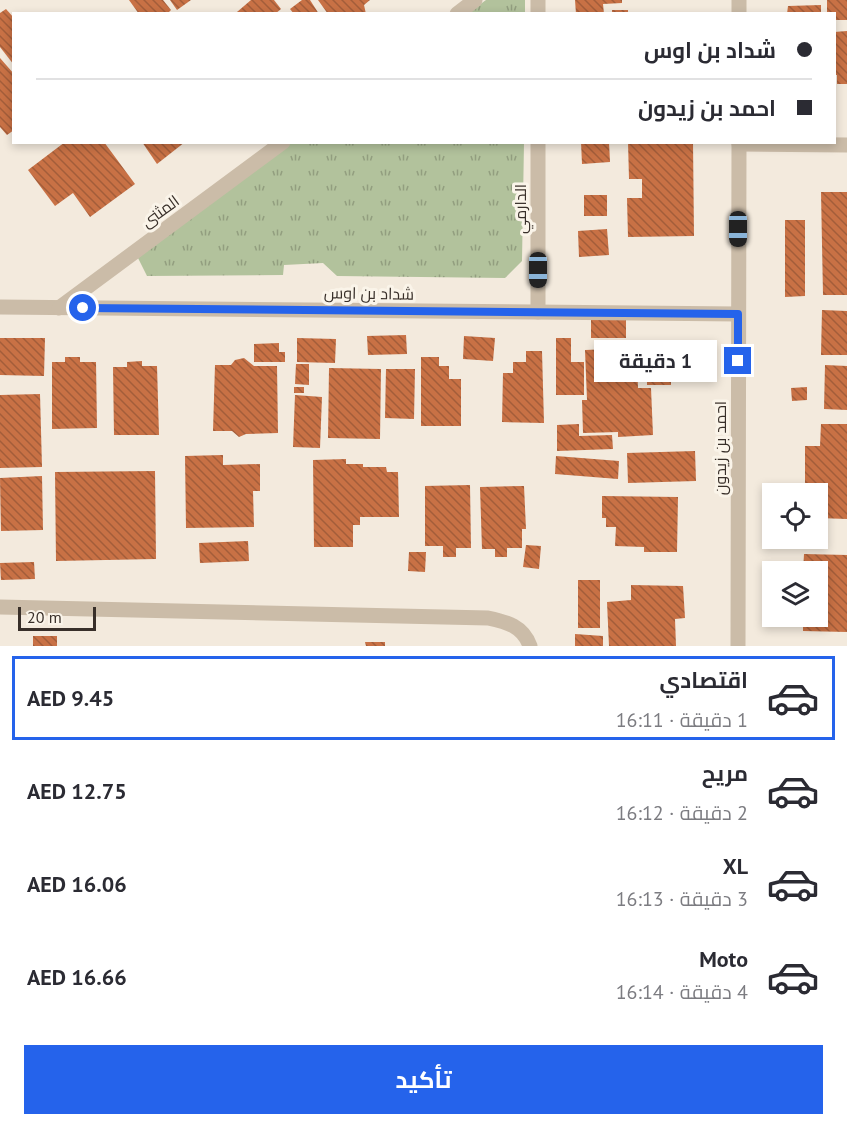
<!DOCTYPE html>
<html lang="ar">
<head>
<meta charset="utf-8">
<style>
	body { margin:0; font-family:"PT Sans",Cairo,sans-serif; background:#f7f7f7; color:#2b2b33; direction:rtl; height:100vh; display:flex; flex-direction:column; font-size:22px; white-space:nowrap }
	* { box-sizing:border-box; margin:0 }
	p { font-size:20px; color:#7c7c81 }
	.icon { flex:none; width:33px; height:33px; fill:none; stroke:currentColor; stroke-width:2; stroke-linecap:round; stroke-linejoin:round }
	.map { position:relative; height:646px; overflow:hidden; direction:ltr }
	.drawer { display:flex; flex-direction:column; background:#fff; flex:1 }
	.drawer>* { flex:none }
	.banner { position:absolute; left:12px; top:12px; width:824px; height:132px; border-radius:0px; box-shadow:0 3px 9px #0003; direction:rtl; display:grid; align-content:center; height:132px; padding:0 24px; background:#fff }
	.controls { position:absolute; left:762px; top:483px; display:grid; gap:12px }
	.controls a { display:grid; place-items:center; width:66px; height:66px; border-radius:0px; background:#fff; box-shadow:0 3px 9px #0003; font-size:30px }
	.scale { position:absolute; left:18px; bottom:15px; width:78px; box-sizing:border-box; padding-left:6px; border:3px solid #382f29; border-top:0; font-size:16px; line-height:21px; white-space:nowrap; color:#382f29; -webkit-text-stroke:4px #faf4e9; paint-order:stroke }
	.end { position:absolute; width:27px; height:27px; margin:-14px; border:8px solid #2563eb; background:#fff; box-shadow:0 0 0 3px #fff }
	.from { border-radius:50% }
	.bubble { position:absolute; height:42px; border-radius:0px; background:#fff; box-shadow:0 3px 9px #0003; font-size:20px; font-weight:700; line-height:42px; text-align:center; direction:rtl }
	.car { position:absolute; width:18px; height:36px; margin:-18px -9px; border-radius:8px; box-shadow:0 0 4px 2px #0007; background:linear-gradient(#222 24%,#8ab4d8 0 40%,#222 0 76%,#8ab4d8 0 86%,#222 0) }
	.banner b { display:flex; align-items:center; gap:21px; height:57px; font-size:22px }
	.banner b+b { border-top:2px solid #e1e1e2 }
	.banner i { width:15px; height:15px; background:#2b2b33 }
	ul { padding:10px 0 0; list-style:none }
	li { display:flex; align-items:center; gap:18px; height:84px; margin:0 12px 9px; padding:0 12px; border:3px solid transparent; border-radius:0px }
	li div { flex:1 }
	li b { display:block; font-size:22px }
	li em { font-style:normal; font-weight:700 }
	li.selected { border-color:#2563eb }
	li>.icon { width:54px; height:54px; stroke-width:1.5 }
	.action { display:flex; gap:12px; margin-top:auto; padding:12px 24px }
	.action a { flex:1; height:69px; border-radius:0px; background:#2563eb; color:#fff; font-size:24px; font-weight:700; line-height:69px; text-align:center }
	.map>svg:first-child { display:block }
</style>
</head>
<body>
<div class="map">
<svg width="847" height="646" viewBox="0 0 847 646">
	<defs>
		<pattern id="grass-tufts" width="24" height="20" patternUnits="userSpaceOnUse" patternTransform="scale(1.5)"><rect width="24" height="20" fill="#b2c29c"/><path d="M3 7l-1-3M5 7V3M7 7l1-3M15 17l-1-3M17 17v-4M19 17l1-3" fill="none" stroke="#929e7f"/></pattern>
		<pattern id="building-back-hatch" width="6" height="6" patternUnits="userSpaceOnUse" patternTransform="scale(1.5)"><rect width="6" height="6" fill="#c87145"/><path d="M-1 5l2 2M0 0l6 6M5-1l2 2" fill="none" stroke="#a35d3a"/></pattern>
	</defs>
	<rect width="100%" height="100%" fill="#f3eadd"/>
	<g fill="url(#grass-tufts)">
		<polygon points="486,0 525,0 525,13 467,14"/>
		<polygon points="287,143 524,143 522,261 505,278 337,276 323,263 284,265 283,275 147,276 138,258"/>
	</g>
	<g fill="url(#building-back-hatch)">
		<polygon points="129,0 163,0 171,10 167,14 139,14"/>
		<polygon points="170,0 191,0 177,10"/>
		<polygon points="251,0 274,0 281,9 275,14 238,14 237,12"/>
		<polygon points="302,0 310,0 319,14 294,14 290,9"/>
		<polygon points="318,0 370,0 364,5 366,14 328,14"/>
		<polygon points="575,0 622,0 622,3 603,4 604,14 576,14"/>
		<polygon points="827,0 847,0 847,20 834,20 834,14 827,14"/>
		<polygon points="821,5 821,14 787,14 788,6"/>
		<polygon points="6,9 14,18 14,65 0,47 0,13"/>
		<rect x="612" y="10" width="16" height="4"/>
		<polygon points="847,31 847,84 837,84 837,75 834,75 834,32"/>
		<polygon points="0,58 14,74 14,130 7,135 0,127"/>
		<polygon points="65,142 104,142 135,184 90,217 73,193 55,206 28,170"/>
		<polygon points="142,142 185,142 157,164"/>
		<polygon points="581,142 609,142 610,162 582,164"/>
		<polygon points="628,142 693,142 694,236 628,237 627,198 642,198 642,179 629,179"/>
		<polygon points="821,192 847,192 847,295 823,295"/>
		<rect x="584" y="195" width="23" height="21"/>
		<polygon points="785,220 805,220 805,296 785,297"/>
		<polygon points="607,229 609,255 579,257 578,231"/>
		<polygon points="822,310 847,311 847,355 821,355"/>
		<rect x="591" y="317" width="35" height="21"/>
		<polygon points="406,335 407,354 368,355 367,336"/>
		<polygon points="464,336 495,338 493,361 463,359"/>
		<polygon points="0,338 45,338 44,376 0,375"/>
		<polygon points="297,338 336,339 335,363 297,362"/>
		<polygon points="556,338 571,338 571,362 584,362 584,395 556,395"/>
		<polygon points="647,342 695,342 695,367 671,367 671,385 647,385"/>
		<polygon points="279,343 279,352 285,352 285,362 254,362 254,344"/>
		<polygon points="610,349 610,363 637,362 638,388 651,388 653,435 618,437 618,432 583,433 582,400 587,400 585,350"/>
		<polygon points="526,351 542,351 544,423 502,422 503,373 513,373 513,362 526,362"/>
		<polygon points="65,357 80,357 80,362 96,362 97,428 52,429 52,362 65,362"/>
		<polygon points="421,357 439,357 439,366 449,366 449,379 461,379 461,426 421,426"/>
		<polygon points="244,358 254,366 277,366 278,433 246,434 239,437 232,431 213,431 215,365 231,365 235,360"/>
		<polygon points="142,361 142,366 157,366 159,435 114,435 113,367 127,367 127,362"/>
		<polygon points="296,364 309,364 309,385 295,384"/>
		<polygon points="825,365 847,366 847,410 824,409"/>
		<polygon points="329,368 381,369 380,439 328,438"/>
		<polygon points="386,369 415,369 414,419 385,418"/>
		<rect x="294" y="387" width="10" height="6"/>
		<polygon points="807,387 807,400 792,401 791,388"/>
		<polygon points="40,394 42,467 0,468 0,395"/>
		<polygon points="295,395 322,397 320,448 293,447"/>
		<polygon points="579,424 579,436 612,435 613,449 557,451 557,425"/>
		<polygon points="821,424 847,424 847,519 818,518 818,494 805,490 805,446 820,446"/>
		<polygon points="695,451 696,481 628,483 627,453"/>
		<polygon points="223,455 223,465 260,464 260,491 253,491 254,527 186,528 185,456"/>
		<polygon points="556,456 619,461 618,479 555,474"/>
		<polygon points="346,459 346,464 363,464 363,467 386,467 387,472 398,472 399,517 360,517 360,525 353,525 353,547 314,547 313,460"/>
		<polygon points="155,471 156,559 56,561 55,472"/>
		<polygon points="42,476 43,530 1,531 0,478"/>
		<polygon points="470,485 471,548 456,548 456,557 443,557 443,546 425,546 425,486"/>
		<polygon points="524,486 526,529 522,529 522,548 507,548 507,557 495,557 495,549 482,549 480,487"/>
		<polygon points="602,496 678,497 677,552 644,552 644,547 615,546 616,527 606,527 606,518 602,518"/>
		<polygon points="248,541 249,561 200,563 199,543"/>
		<polygon points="526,545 541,546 539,569 523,567"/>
		<polygon points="409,552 426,552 425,572 408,571"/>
		<polygon points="804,554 847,555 847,632 803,631 803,616 818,616 818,572 803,572"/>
		<polygon points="34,562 35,579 1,580 0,563"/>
		<rect x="578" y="580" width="22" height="48"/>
		<polygon points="631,585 683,586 685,618 675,619 676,646 609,646 607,602 631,600"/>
		<polygon points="575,634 603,636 603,646 575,646"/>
		<rect x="33" y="636" width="24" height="10"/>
		<polygon points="365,642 385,642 385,646 366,646"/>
	</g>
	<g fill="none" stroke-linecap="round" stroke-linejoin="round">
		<g stroke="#cbbca8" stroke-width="15">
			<polyline points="739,0 739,14"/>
			<polyline points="457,14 475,0"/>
			<polyline points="538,14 538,0"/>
			<polyline points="739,144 847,145"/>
			<polyline points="0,307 738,314"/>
			<polyline points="59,308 283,142"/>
			<polyline points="538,312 538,142"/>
			<path d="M0 607 488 618C507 622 523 626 530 646"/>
			<polyline points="738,646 739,142"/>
		</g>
	</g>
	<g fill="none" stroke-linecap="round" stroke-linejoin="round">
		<polyline stroke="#2563eb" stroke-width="8" points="83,308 738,314 738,361"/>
	</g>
	<g text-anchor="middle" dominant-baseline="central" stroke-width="6" stroke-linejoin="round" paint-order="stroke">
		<g font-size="16" fill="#382f29" stroke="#faf4e9">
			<text transform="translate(520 209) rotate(-90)">الدارمي</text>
			<text transform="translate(160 211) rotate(-36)">المثنى</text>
			<text transform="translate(369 293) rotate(1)">شداد بن اوس</text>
			<text transform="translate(720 448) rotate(-90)">احمد بن زيدون</text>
		</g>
	</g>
</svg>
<div class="controls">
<a><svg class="icon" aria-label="locate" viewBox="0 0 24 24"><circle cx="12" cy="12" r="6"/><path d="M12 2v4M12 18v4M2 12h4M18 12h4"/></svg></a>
<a><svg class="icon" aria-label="layers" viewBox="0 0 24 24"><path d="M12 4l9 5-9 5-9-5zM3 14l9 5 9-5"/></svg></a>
</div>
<div class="scale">20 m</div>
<i class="end from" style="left:83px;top:308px"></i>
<i class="end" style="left:738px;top:361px"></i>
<div class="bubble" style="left:594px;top:340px;width:123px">1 دقيقة</div>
<i class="car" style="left:738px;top:229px;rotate:180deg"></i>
<i class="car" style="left:538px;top:270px;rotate:180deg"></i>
<div class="banner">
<b><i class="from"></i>شداد بن اوس</b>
<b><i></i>احمد بن زيدون</b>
</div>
</div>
<section class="drawer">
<ul>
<li class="selected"><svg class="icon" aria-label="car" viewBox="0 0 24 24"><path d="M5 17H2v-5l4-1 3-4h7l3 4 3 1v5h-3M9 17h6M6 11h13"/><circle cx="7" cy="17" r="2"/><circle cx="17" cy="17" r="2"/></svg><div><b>اقتصادي</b><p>1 دقيقة · 16:11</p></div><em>AED 9.45</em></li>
<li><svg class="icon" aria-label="car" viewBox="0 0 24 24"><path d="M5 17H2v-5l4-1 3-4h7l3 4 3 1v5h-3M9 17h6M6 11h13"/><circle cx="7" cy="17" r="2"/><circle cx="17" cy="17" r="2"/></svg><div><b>مريح</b><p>2 دقيقة · 16:12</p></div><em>AED 12.75</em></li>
<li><svg class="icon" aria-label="car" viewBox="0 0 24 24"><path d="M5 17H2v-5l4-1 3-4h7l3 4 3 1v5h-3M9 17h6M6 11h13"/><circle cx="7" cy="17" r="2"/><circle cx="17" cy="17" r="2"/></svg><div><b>XL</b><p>3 دقيقة · 16:13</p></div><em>AED 16.06</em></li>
<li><svg class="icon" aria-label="car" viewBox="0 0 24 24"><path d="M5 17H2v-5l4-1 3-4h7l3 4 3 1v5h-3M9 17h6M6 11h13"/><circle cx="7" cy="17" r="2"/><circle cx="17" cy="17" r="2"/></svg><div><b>Moto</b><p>4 دقيقة · 16:14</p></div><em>AED 16.66</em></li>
</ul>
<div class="action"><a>تأكيد</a></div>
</section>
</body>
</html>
